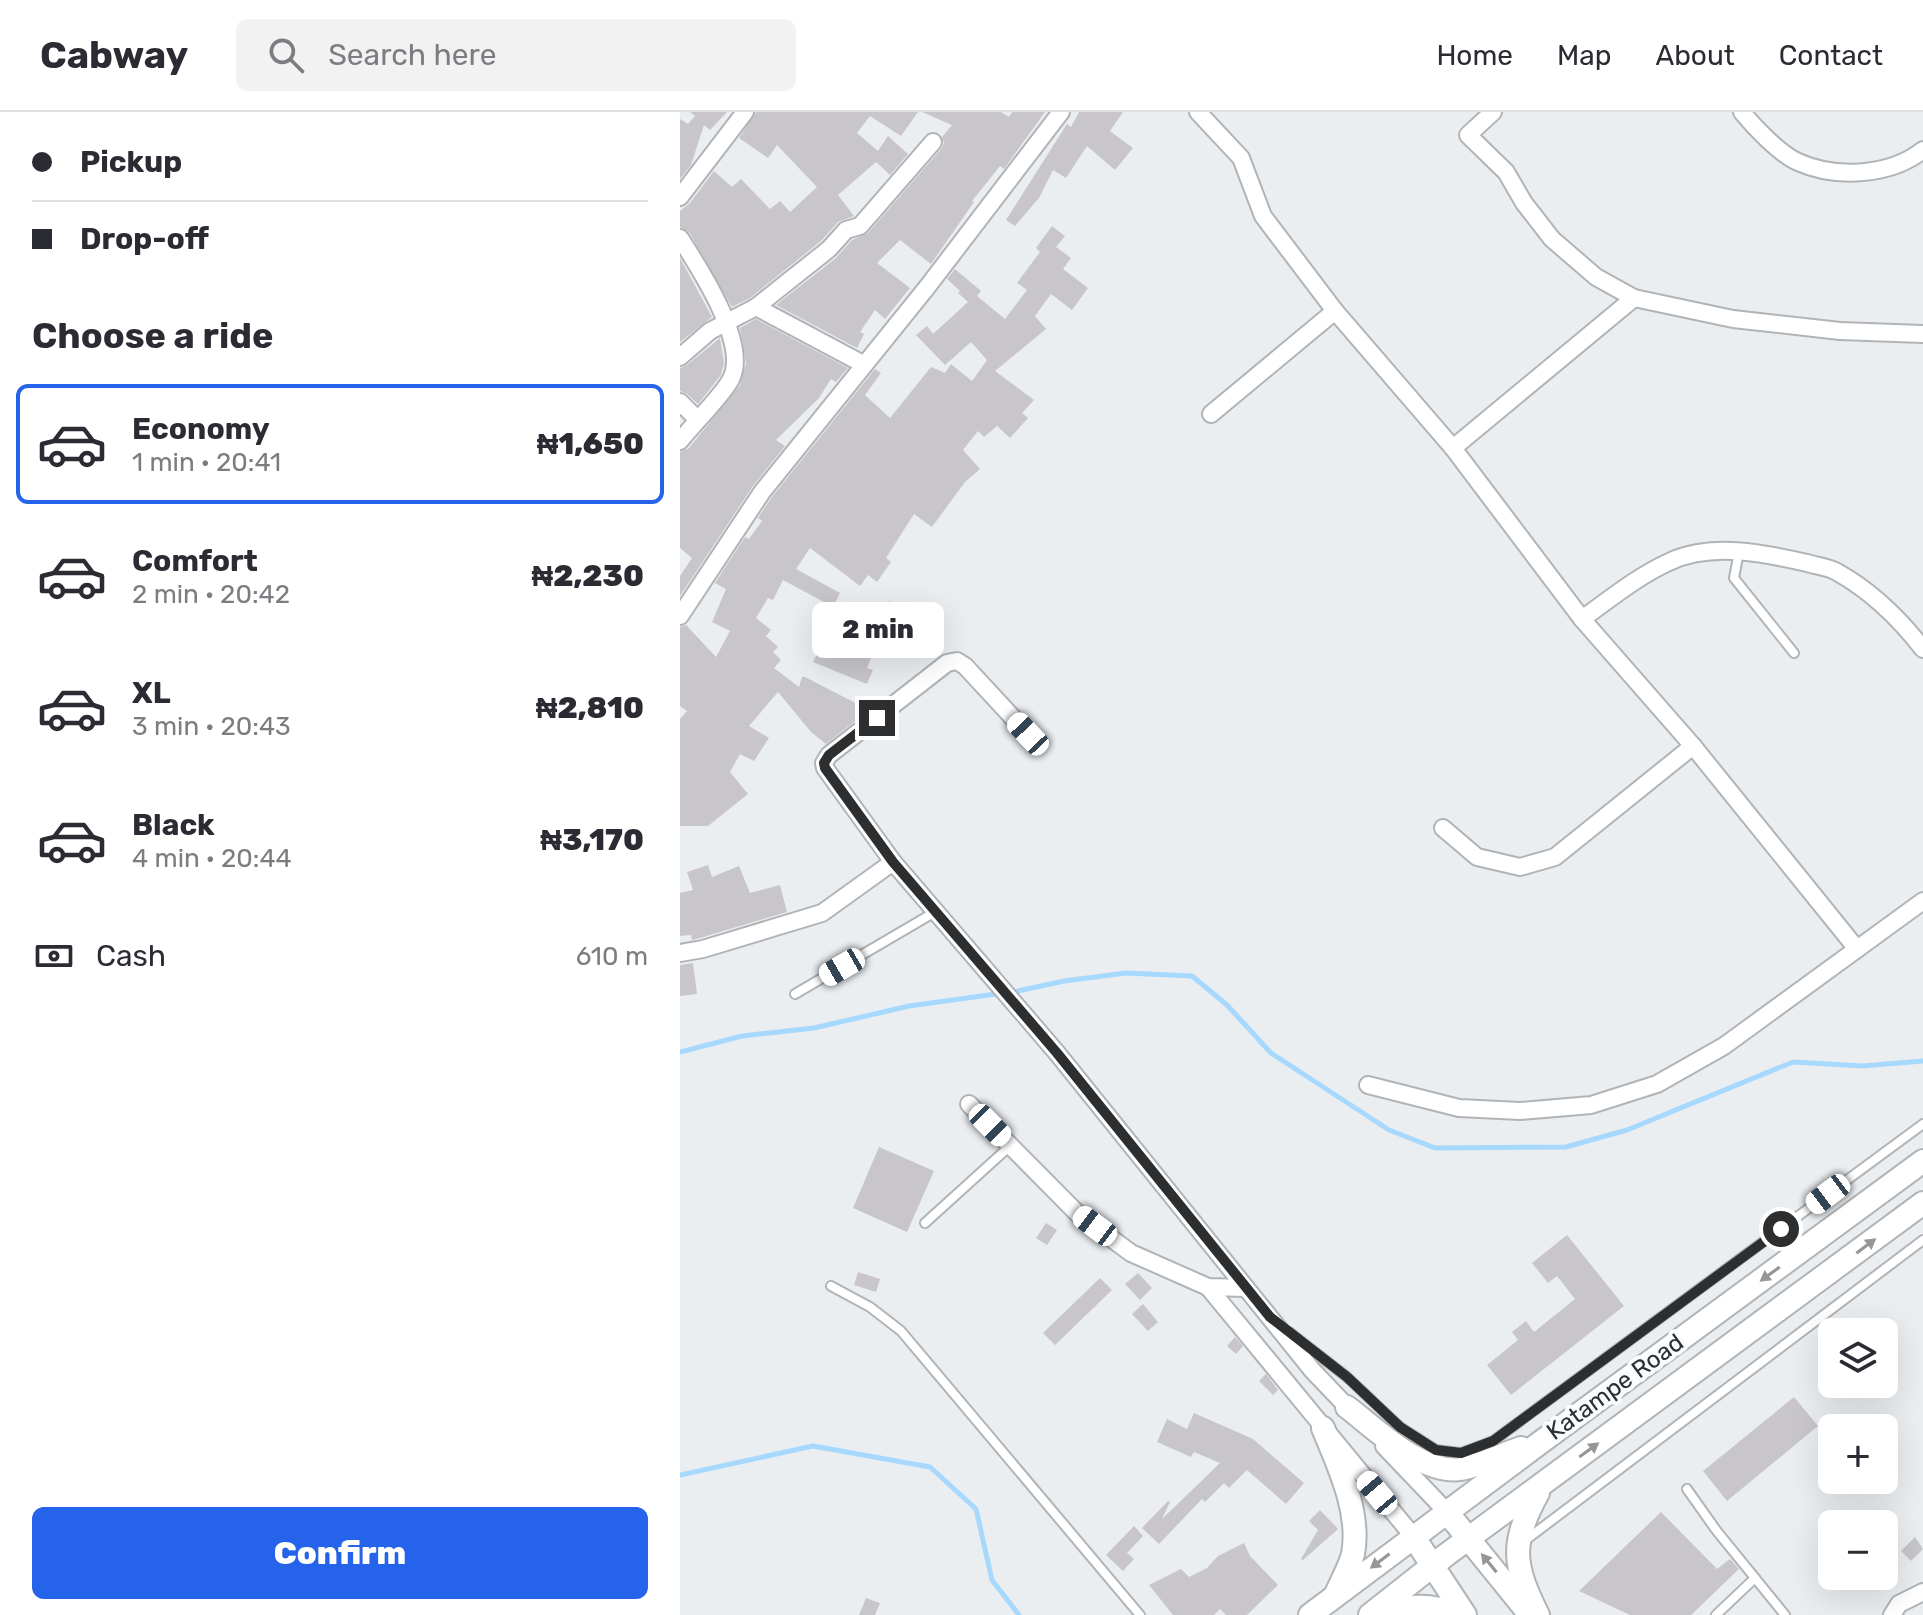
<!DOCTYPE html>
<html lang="en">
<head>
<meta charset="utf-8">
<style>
	body { margin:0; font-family:Rubik,sans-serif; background:#f2f2f3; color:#2b2b33; height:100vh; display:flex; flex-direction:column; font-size:30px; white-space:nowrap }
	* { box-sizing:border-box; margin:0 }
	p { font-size:26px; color:#7c7c81 }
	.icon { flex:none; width:44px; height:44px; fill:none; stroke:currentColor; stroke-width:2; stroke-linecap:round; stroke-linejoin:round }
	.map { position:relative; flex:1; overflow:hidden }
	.drawer { display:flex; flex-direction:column; background:#fff; width:680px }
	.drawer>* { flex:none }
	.hud { display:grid; align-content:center; height:176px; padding:0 32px; background:#fff }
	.buttons { position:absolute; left:1138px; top:1206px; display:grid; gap:16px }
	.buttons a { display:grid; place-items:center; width:80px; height:80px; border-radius:12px; background:#fff; box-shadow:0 8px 32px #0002; font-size:40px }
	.end { position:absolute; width:36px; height:36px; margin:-18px; border:10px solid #2d2e2f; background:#fff; box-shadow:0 0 0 4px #fff }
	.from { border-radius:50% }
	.bubble { position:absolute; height:56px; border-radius:12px; background:#fff; box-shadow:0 8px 32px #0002; font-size:26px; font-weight:800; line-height:56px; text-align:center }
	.car { position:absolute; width:24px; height:48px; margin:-24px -12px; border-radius:10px; box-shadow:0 0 6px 2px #0007; background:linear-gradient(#fff 24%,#345 0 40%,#fff 0 76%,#345 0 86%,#fff 0) }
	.hud b { display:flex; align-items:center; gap:28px; height:76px; font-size:30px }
	.hud b+b { border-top:2px solid #e1e1e2 }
	.hud i { width:20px; height:20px; background:#2b2b33 }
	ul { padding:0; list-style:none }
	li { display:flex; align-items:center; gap:24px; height:120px; margin:0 16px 12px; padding:0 16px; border:4px solid transparent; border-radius:12px }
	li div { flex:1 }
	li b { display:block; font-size:30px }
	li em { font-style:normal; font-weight:800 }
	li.active { border-color:#2563eb }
	li>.icon { width:72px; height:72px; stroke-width:1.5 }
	h2 { padding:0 32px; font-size:36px; line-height:96px }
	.pay { display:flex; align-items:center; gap:20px; height:88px; padding:0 32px; font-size:30px }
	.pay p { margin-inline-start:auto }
	.primary-button { display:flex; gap:16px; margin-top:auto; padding:16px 32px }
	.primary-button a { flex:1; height:92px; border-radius:12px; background:#2563eb; color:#fff; font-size:32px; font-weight:800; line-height:92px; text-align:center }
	header { display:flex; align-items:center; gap:48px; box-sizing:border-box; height:112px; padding:0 40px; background:#fff; border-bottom:2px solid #e1e1e2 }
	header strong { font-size:38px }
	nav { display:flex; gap:44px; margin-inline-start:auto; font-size:28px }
	.search { width:560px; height:72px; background:#f2f2f3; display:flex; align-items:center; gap:20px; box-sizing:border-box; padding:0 28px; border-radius:12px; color:#7c7c81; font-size:30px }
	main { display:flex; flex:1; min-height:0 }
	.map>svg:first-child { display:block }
</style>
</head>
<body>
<header>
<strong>Cabway</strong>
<div class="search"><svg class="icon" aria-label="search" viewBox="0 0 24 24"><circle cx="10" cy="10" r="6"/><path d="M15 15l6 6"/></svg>Search here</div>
<nav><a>Home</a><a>Map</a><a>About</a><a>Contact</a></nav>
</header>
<main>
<section class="drawer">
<div class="hud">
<b><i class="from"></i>Pickup</b>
<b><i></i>Drop-off</b>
</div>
<h2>Choose a ride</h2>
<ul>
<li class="active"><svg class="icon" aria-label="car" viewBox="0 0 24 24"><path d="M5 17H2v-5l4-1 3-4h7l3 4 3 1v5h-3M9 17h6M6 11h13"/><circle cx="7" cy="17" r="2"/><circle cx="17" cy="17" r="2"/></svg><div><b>Economy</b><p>1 min · 20:41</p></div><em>₦1,650</em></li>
<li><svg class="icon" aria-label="car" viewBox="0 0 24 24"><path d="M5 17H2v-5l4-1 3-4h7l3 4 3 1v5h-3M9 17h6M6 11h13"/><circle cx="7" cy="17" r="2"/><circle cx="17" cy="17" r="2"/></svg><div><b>Comfort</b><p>2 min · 20:42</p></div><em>₦2,230</em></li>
<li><svg class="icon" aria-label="car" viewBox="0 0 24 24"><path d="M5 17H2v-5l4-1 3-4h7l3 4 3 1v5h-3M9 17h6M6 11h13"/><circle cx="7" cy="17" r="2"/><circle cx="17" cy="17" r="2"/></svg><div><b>XL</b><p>3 min · 20:43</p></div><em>₦2,810</em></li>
<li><svg class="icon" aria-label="car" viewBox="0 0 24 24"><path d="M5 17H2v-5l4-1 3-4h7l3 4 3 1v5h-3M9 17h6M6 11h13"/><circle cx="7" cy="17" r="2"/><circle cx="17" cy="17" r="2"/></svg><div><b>Black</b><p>4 min · 20:44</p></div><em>₦3,170</em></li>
</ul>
<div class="pay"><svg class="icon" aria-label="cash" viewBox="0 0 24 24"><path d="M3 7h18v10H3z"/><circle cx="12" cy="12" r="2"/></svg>Cash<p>610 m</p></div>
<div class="primary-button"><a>Confirm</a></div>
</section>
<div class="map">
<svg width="1243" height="1503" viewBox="0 0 1243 1503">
	<rect width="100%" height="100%" fill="#ebeef1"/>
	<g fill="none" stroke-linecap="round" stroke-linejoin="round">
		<g stroke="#a7d8fd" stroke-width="5">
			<polyline points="0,940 62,924 134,916 229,894 338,879 384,869 446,861 512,864 547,893 591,941 709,1018 755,1036 886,1035 947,1018 1113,950 1183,954 1243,949"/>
			<polyline points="0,1363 133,1334 250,1355 296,1397 312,1468 339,1503"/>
		</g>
	</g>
	<g fill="#c8c6ca">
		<polygon points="10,0 47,0 30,18 24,13 11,53 0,67 0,7 8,12 15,4"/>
		<polygon points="76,0 238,0 221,24 190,4 177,21 198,39 208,24 228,42 210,63 196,50 158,83 174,104 158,110 141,129 70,186 52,195 9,120 0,115 0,99 10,91 34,59 52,75 61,67 90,97 100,89 110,100 137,75 97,33 88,46 59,26"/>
		<polygon points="242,0 321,0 329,5 332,0 365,0 324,57 320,54 292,89 294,90 251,152 220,128 197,151 230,176 205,207 195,198 180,220 184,222 177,236 96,193 156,146 172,128 188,121 261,37 264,31 262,25 272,13"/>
		<polygon points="399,0 443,0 430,19 453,36 435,58 407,34 386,66 373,58 359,86 335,114 326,108 387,12 391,15"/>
		<polygon points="372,114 385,124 376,135 391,146 383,157 408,176 392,198 371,182 355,204 366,217 315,259 354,288 342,301 348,306 330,326 317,314 304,325 298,319 283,338 300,357 285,370 252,415 234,402 206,446 211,450 197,470 188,463 180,474 130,436 116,457 160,481 153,495 103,468 93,488 88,486 76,506 91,518 86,524 98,535 93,540 101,548 94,556 119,575 122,565 125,565 189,598 146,632 131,620 98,580 69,614 89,626 74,649 60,642 50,660 68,682 28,714 0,714 0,607 7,599 0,594 0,515 6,513 36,545 50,519 32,510 46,477 35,471 65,425 69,427 82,409 78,406 91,386 195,257 201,261 185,283 210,306 251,255 265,261 271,252 292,269 307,248 291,230 265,253 236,223 247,214 253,222 288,190 278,181 280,179 267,167 275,157 301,179 297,184 325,207 347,178 337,171 360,140 356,136"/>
		<polygon points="0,146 32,205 0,230"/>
		<polygon points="76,207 168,256 156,270 151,267 139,286 96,328 105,334 73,374 0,484 0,464 12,446 0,436 0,340 9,336 60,273 66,251 60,216"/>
		<polygon points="40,226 44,251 41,263 18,292 7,282 0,279 0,256 7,253"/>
		<polygon points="209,489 260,519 254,529 203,499"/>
		<polygon points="158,524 194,539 187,556 193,558 187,572 133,550 141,534 152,539"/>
		<polygon points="28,753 32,765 59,754 70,781 100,773 107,800 20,826 12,828 11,823 0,824 0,781 13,778 7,760"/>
		<polygon points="13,851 17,882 0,884 0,853"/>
		<polygon points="199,1035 254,1059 227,1120 173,1096"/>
		<polygon points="366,1111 377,1118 367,1133 356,1126"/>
		<polygon points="887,1123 944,1194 831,1283 807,1253 838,1228 832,1220 846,1209 854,1220 895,1187 877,1164 868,1171 852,1151"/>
		<polygon points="178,1160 200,1167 196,1180 174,1173"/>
		<polygon points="458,1161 472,1176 460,1188 445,1172"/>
		<polygon points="420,1166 432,1178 375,1233 363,1221"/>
		<polygon points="463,1192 478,1210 468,1219 452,1202"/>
		<polygon points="555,1225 563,1234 556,1242 547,1234"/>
		<polygon points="586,1262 598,1278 593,1283 579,1269"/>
		<polygon points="1114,1285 1138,1314 1047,1389 1023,1359"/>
		<polygon points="514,1301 573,1327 624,1371 606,1392 567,1358 549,1376 544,1371 525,1390 522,1387 479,1432 462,1416 488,1389 490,1390 482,1407 540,1351 514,1340 511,1345 477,1330 487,1307 507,1317"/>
		<polygon points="640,1398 658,1417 623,1448 621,1447 638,1418 629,1409"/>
		<polygon points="981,1400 1037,1457 1050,1447 1059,1457 1011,1503 950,1503 899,1479"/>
		<polygon points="454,1414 463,1424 447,1441 454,1447 443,1459 426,1443"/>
		<polygon points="1235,1425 1243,1437 1231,1449 1221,1439"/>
		<polygon points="564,1431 570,1444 598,1473 567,1503 546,1503 540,1497 534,1503 493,1503 469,1473 501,1457 509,1465 527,1456 538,1444"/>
		<polygon points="186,1486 200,1491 195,1503 179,1503"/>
	</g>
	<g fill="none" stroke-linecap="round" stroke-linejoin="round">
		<defs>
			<g id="service">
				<polyline points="1059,440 1054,466 1114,541"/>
				<polyline points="115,882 255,800"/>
				<polyline points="245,1111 330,1034"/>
				<polyline points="151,1174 190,1195 221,1219 460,1503"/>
				<polyline points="609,1220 667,1265 720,1315 756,1338 781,1341 813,1329 1243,1012"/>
				<polyline points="1007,1377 1036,1418 1105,1503"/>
				<polyline points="843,1430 1243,1128"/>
				<polyline points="1036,1503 1075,1466"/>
			</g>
			<g id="minor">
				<polyline points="518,0 561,46 583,104 655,199 773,336 902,507 1013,634 1177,837"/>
				<polyline points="813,0 788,23 826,60 844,91 872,127 916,165 954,186 1053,207 1160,219 1243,222"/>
				<path d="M1062 0C1074 15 1100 42 1118 50 1156 67 1210 64 1243 38"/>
				<polyline points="0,85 65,0"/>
				<path d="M0 126C20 157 69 232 51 267 43 283 13 312 0 329"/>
				<polyline points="76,195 183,252"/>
				<polyline points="0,245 30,219 76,195 149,137 166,118 180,114 253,30"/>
				<polyline points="0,290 17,307"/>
				<polyline points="531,302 655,199"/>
				<polyline points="773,336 954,186"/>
				<polyline points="0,504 82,380 248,174 381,0"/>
				<path d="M902 507C930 487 958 464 989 450 1031 430 1084 441 1127 451 1137 454 1148 455 1157 460 1191 479 1219 506 1243 537"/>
				<polyline points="763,716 797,745 840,755 875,745 1013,634"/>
				<polyline points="213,750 145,656 144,651 149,643 267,551 277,549 285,554 348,622"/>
				<polyline points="0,841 23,837 142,801 213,750 377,941 566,1176"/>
				<polyline points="688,973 779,996 840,999 911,993 977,972 1044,934 1243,789"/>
				<polyline points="289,992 397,1101 451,1141 528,1175 566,1176 632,1258 674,1302"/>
				<polyline points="528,1175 733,1424"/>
				<polyline points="704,1334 766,1399"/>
				<polyline points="1212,1503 1219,1492 1243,1480"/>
			</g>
			<g id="secondary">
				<path d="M667 1295C696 1317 742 1363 781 1357 800 1353 821 1343 841 1336"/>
				<path d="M643 1316C658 1353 681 1400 673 1442 670 1455 661 1470 656 1482"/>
				<path d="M858 1381C830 1431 833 1453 858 1503"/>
				<polyline points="766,1399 847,1499"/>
				<polyline points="733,1424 785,1503"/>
				<path d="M697 1501C729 1495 746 1490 778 1503"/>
				<polyline points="630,1503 861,1330 1243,1049"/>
				<polyline points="690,1503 766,1443 1243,1091"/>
			</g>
		</defs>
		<use href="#service" stroke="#b1b4b7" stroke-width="12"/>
		<use href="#minor" stroke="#b1b4b7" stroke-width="20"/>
		<use href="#secondary" stroke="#b1b4b7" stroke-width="26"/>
		<use href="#service" stroke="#fff" stroke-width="8"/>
		<use href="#minor" stroke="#fff" stroke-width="16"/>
		<use href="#secondary" stroke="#fff" stroke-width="22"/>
	</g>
	<defs><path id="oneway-solid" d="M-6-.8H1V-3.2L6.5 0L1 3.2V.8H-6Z" transform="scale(2)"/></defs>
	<g fill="#969697">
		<use href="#oneway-solid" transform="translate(1186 1134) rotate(-37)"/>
		<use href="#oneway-solid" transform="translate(1090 1162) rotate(144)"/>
		<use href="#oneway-solid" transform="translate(909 1338) rotate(-36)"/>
		<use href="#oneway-solid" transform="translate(700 1449) rotate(143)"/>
		<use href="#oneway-solid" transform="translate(809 1451) rotate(-129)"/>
	</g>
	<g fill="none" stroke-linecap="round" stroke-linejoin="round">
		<polyline stroke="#2d2e2f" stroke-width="10" points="197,606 149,643 144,651 145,656 213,750 377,941 590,1205 667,1265 720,1315 756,1338 781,1341 813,1329 1101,1117"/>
	</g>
	<g text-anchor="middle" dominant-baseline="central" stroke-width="8" stroke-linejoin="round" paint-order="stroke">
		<g font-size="24" fill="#2d2e2f" stroke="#f8fcff">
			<text transform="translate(935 1275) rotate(-36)">Katampe Road</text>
		</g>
	</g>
</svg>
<div class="buttons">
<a><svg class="icon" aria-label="layers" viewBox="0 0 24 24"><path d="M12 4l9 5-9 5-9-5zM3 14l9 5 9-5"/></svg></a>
<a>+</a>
<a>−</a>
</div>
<i class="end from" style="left:1101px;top:1117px"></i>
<i class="end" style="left:197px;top:606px"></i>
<div class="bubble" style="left:132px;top:490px;width:132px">2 min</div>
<i class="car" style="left:348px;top:622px;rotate:317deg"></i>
<i class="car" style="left:162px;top:855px;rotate:240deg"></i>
<i class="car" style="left:310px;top:1013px;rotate:135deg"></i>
<i class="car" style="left:1148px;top:1082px;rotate:233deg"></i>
<i class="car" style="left:415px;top:1114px;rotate:307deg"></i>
<i class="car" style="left:697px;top:1381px;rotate:320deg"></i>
</div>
</main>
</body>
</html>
